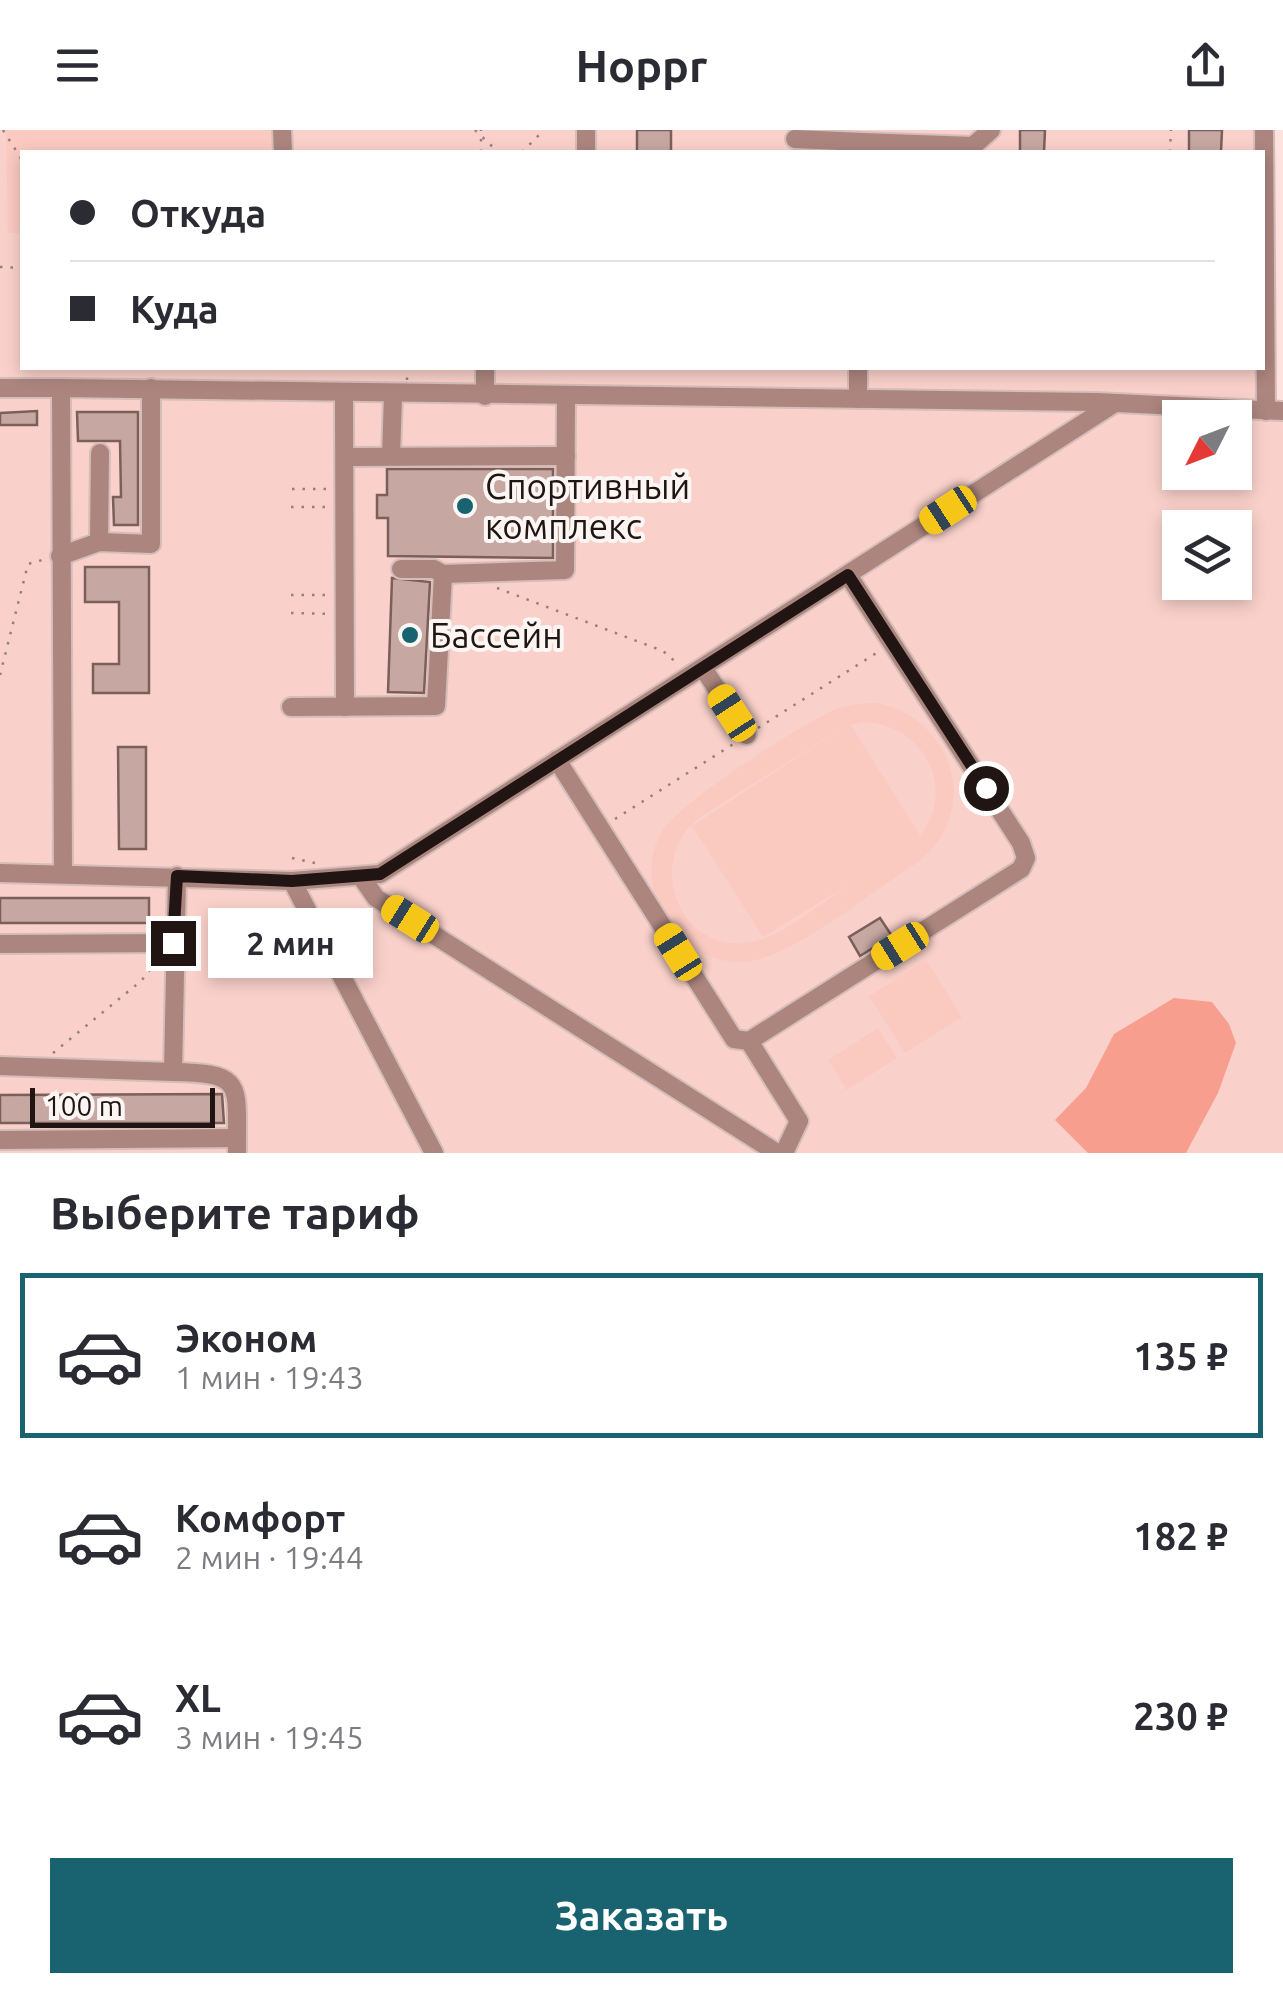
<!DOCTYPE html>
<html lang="ru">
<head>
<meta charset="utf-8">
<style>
	body { margin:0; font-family:Ubuntu,sans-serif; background:#f7f7f7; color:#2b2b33; height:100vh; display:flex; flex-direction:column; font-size:38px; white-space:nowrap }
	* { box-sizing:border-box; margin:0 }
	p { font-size:32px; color:#7c7c81 }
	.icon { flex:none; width:55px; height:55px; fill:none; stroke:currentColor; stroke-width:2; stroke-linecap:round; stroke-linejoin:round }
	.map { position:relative; height:1023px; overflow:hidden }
	.details { display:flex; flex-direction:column; background:#fff; flex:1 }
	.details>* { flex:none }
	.top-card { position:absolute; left:20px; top:20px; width:1245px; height:220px; border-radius:0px; box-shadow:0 5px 15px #0003; display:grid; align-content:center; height:220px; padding:0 50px; background:#fff }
	.needle { width:65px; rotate:228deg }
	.tools { position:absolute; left:1162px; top:270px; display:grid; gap:20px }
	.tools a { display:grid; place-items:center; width:90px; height:90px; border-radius:0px; background:#fff; box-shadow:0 5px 15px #0003; font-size:50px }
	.scale { position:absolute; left:30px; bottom:25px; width:185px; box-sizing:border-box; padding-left:10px; border:5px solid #201513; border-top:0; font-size:28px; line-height:35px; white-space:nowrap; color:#201513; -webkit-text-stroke:8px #fbf5f3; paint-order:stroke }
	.end { position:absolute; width:45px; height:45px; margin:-22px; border:12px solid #201513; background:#fff; box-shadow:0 0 0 5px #fff }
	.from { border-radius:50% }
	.bubble { position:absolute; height:70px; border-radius:0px; background:#fff; box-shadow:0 5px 15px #0003; font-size:32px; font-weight:600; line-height:70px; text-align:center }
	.car { position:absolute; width:30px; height:60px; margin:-30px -15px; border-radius:12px; box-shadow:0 0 8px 2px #0007; background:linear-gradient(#f5c518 24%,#345 0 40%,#f5c518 0 76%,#345 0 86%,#f5c518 0) }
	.top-card b { display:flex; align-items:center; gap:35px; height:95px; font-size:38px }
	.top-card b+b { border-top:2px solid #e1e1e2 }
	.top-card i { width:25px; height:25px; background:#2b2b33 }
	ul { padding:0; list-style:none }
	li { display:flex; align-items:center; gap:30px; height:165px; margin:0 20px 15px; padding:0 30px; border:5px solid transparent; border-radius:0px }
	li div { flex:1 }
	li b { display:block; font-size:38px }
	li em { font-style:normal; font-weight:600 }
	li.active { border-color:#18636f }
	li>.icon { width:90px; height:90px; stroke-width:1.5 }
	h2 { padding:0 50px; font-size:45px; line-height:120px }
	.button { display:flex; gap:20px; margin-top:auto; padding:20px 50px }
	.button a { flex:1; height:115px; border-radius:0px; background:#18636f; color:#fff; font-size:40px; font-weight:600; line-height:115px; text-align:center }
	header { display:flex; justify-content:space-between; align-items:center; height:130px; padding:0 50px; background:#fff; font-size:45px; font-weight:600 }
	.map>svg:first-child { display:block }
</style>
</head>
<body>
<header><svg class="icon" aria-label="menu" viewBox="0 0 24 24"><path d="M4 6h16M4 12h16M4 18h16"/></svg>Hoppr<svg class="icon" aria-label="share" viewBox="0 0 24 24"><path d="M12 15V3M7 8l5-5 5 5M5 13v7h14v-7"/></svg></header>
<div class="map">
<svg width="1283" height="1023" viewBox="0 0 1283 1023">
	<rect width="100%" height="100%" fill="#fde2de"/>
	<path fill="#fad1ca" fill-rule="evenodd" d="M0 0H1275L1272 288 1283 289V1023H0ZM22 22H1262V238H22ZM1180 288H1235V342H1180ZM1180 398H1235V452H1180Z"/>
	<g fill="#facac1" fill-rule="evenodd">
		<polygon points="6,0 275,0 276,22 22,22 22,103 8,103"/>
		<path d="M878 573C955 590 982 682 918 732 878 758 799 821 756 830 687 845 627 765 661 703 678 672 798 597 833 580 848 574 862 573 878 573ZM864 592C922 594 958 658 920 705L851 595ZM842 598 692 696 763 807 848 755C819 774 781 809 746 813 676 820 646 729 699 688Z"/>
		<polygon points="926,830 962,887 905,923 869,866"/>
		<polygon points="878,898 897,928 847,960 828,930"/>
	</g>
	<polygon fill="#f89e8f" points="1174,868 1212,872 1229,894 1236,913 1218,963 1186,1023 1088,1023 1055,990 1086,958 1114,904"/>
	<g fill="#c6a7a2" stroke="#7b5f5a" stroke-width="2.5">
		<rect x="637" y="0" width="34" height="22"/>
		<polygon points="1020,0 1045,0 1044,22 1020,22"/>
		<polygon points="1189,0 1222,0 1221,22 1189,22"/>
		<polygon points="37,281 37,295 0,295 0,283"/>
		<polygon points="77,282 138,282 138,395 114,395 113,367 121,367 120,311 78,311"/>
		<polygon points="387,339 553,339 553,428 388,426 388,388 377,388 377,365 387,365"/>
		<polygon points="85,437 149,437 149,563 93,563 93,534 119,534 119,472 85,472"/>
		<polygon points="392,448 430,452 424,563 388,562"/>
		<polygon points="118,617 146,617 146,719 119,719"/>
		<rect x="0" y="768" width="149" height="25"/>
		<polygon points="880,788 892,806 860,826 849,807"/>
		<polygon points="222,964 224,993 0,993 0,965"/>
	</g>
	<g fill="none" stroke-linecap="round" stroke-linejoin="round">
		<defs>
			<g id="minor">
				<polyline points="282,0 283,22"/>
				<polyline points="586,0 586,22"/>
				<polyline points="1264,0 1266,281"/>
				<polyline points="795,9 862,12"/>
				<polyline points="862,22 862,12 973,16 991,0"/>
				<polyline points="485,238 485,266"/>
				<polyline points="858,238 858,269"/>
				<polyline points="0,258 61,258"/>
				<polyline points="344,265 345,577"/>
				<polyline points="391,326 393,266"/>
				<polyline points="346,327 566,326"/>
				<polyline points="99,412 100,323"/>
				<polyline points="60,426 99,412 151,414 151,258"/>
				<polyline points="401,439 434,439 443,444"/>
				<polyline points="703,538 747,605"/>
				<polyline points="291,577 436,576 443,444 565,440 566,267"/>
				<polyline points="557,630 734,909 749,911 1021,739 1026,728 1021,713 848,445"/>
				<polyline points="0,743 292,751 380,744 1115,273"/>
				<polyline points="63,744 61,258 1096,272 1283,281"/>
				<polyline points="362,748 376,768 777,1023"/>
				<polyline points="292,751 434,1023"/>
				<polyline points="0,814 173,813"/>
				<polyline points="749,911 799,991 784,1023"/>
				<polyline points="0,936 173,942 177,746"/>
				<path d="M173 942C247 943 236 955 237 1023"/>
				<polyline points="0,1010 237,1008"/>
			</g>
		</defs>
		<use href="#minor" stroke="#d5bdb9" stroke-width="22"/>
		<g stroke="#94817e" stroke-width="2.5" stroke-dasharray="2.5 8" stroke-linecap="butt">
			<polyline points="3,0 22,30"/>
			<polyline points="475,0 498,22"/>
			<polyline points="481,22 481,0"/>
			<polyline points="522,22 544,0"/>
			<polyline points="1170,22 1171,0"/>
			<polyline points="0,137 22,138"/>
			<polyline points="407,250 407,238"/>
			<polyline points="292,359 330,359"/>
			<polyline points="291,377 330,377"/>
			<polyline points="497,458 663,521 678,534"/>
			<polyline points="291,465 330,465"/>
			<polyline points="291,483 330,484"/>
			<polyline points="0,545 28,434 46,429"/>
			<polyline points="758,598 878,522"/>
			<polyline points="615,689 735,613"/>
			<polyline points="292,728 315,733"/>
			<polyline points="53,923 141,851 159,829"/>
		</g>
		<use href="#minor" stroke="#ac857e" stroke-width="18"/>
	</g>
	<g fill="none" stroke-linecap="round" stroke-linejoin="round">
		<polyline stroke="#201513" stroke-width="12" points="173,813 177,746 292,751 380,744 848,445 986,658"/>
	</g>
	<g fill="#18636f" stroke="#fbf5f3" stroke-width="4">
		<circle cx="465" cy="376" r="10"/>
		<circle cx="410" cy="505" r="10"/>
	</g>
	<g text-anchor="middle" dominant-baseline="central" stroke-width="8" stroke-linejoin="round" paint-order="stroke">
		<g font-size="35" fill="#201513" stroke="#fbf5f3" text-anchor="start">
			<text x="485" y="356">Спортивный<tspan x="485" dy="40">комплекс</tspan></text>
			<text x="430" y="505">Бассейн</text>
		</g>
	</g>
</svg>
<div class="tools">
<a><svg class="needle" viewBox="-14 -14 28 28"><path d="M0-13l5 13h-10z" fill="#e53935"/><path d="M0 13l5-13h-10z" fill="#7c7c81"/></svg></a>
<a><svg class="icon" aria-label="layers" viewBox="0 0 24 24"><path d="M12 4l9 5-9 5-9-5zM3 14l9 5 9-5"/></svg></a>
</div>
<div class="scale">100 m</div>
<i class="end from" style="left:986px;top:658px"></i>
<i class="end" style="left:173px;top:813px"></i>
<div class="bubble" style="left:208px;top:778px;width:165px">2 мин</div>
<i class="car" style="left:948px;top:380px;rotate:237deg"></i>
<i class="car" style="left:732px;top:583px;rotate:327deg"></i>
<i class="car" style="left:410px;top:789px;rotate:302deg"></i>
<i class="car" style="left:900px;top:816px;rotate:238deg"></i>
<i class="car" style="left:678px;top:822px;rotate:328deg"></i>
<div class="top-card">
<b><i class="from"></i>Откуда</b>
<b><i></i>Куда</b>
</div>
</div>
<section class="details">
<h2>Выберите тариф</h2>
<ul>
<li class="active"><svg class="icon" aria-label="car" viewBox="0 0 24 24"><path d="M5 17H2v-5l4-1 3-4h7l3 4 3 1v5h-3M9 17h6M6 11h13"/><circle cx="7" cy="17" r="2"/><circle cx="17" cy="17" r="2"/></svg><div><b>Эконом</b><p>1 мин · 19:43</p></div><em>135 ₽</em></li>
<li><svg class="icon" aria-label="car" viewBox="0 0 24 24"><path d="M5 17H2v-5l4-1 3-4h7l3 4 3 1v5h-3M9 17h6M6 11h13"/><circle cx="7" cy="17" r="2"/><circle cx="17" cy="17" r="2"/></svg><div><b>Комфорт</b><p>2 мин · 19:44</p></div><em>182 ₽</em></li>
<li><svg class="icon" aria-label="car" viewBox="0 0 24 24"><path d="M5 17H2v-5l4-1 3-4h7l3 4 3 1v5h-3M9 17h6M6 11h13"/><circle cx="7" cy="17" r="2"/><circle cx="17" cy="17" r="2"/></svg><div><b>XL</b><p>3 мин · 19:45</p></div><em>230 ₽</em></li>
</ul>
<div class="button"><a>Заказать</a></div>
</section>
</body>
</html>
